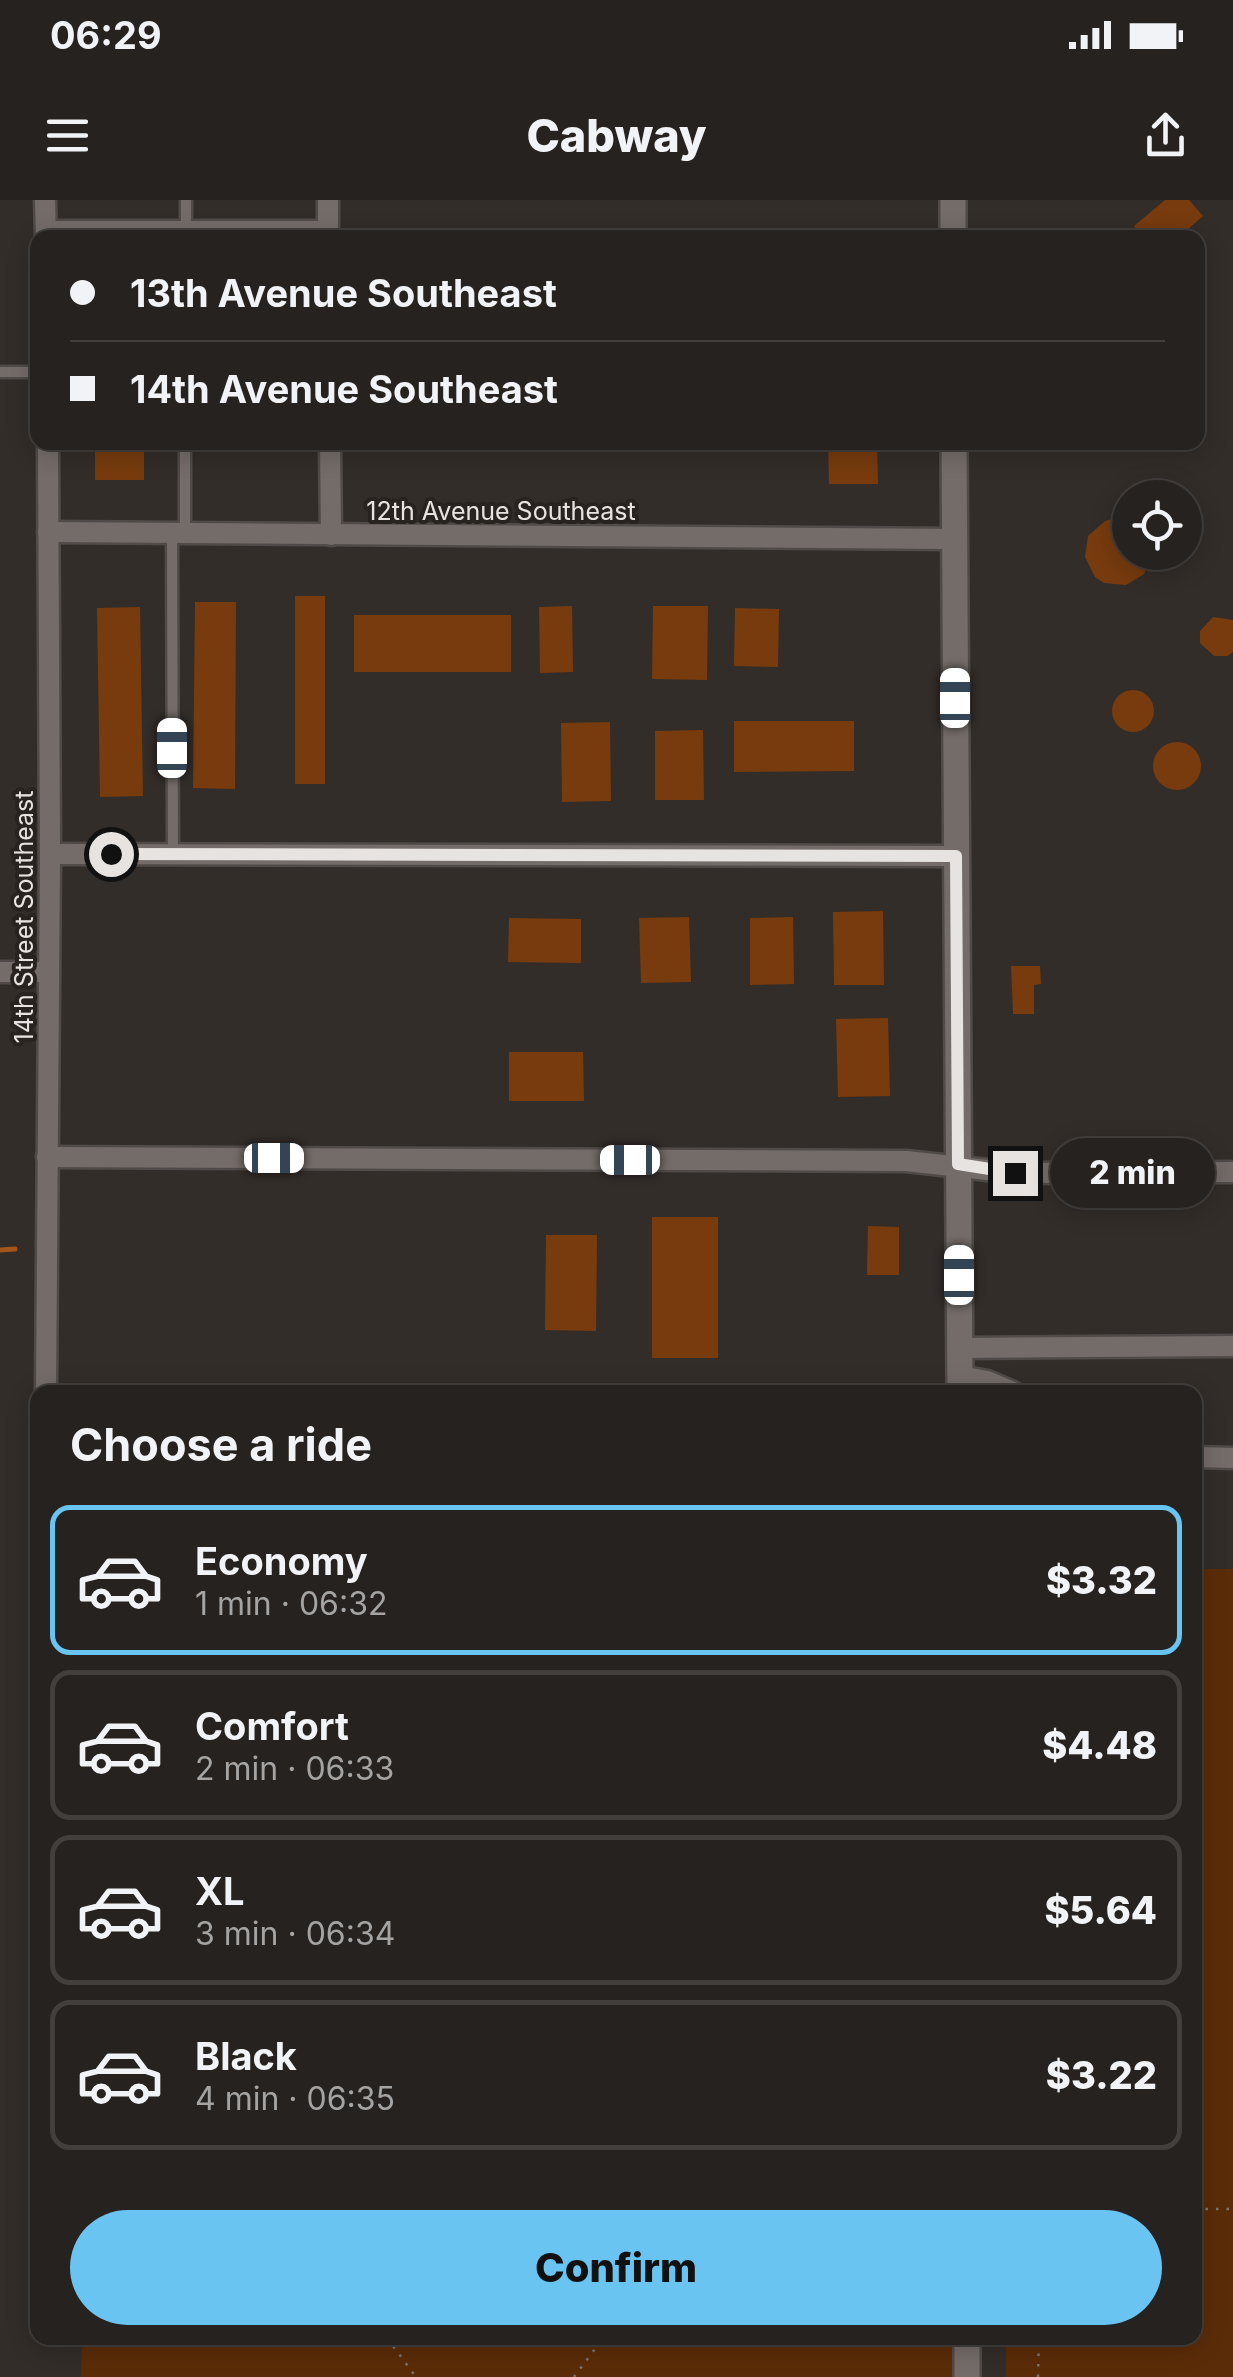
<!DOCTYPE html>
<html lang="en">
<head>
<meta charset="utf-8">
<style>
	body { margin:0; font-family:Inter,sans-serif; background:#322f2c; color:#f1f3f6; height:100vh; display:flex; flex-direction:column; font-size:38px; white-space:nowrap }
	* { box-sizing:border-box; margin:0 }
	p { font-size:32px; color:#a4a4a4 }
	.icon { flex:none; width:55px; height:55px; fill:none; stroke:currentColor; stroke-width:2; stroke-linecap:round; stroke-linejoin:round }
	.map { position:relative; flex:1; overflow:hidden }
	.panel { position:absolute; left:30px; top:1185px; width:1172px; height:960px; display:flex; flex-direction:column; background:#26221f; border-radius:20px; box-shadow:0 5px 25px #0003,0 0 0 2px #423f3d }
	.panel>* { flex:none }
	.banner { position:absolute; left:30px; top:30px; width:1175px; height:220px; border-radius:20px; box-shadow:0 5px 25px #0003,0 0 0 2px #423f3d; display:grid; align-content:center; height:220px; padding:0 40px; background:#26221f }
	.buttons { position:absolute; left:1112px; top:280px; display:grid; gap:20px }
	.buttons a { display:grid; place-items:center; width:90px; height:90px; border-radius:50%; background:#26221f; box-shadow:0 5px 25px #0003,0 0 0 2px #423f3d; font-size:50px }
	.end { position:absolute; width:45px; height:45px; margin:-22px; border:12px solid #e7e3e1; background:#111; box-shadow:0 0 0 5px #111 }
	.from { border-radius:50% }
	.bubble { position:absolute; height:70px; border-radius:35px; background:#26221f; box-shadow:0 5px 25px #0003,0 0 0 2px #423f3d; font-size:32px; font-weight:800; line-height:70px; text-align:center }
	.car { position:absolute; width:30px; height:60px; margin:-30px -15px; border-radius:12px; box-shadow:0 0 8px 2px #0007; background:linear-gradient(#fff 24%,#345 0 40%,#fff 0 76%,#345 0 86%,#fff 0) }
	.banner b { display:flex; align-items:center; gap:35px; height:95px; font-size:38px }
	.banner b+b { border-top:2px solid #423f3d }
	.banner i { width:25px; height:25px; background:#f1f3f6 }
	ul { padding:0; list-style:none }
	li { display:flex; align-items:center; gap:30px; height:150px; margin:0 20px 15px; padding:0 20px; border:5px solid #423f3d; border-radius:20px }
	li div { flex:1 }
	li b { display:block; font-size:38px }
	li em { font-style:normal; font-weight:800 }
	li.current { border-color:#69c4f1 }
	li>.icon { width:90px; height:90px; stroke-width:1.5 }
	h2 { padding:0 40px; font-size:45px; line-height:120px }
	.primary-button { display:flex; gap:20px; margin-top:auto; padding:20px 40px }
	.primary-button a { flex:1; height:115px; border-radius:60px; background:#69c4f1; color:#111; font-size:40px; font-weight:800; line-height:115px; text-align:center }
	.status { display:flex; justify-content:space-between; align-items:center; height:70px; padding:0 50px; background:#26221f; direction:ltr }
	.status svg { height:28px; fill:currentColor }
	header { display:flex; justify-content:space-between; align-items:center; height:130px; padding:0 40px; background:#26221f; font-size:45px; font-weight:800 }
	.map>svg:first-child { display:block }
</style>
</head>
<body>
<div class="status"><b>06:29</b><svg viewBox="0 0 49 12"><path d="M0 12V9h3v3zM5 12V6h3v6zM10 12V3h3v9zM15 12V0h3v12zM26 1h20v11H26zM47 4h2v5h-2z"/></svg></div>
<header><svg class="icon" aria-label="menu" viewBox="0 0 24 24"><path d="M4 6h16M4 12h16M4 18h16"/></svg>Cabway<svg class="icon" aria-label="share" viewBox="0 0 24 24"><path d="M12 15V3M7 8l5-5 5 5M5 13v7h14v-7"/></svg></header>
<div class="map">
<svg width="1233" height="2177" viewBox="0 0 1233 2177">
	<rect width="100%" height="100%" fill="#332d29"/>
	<g fill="#5b2c08">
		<polygon points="1195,1369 1233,1369 1233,2177 1006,2177 1006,2138 1195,2138"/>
		<polygon points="82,2138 952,2138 952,2177 81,2177"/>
	</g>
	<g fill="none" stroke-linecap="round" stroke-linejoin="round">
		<polyline stroke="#a4551a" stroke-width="5" points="0,1050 15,1049"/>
	</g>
	<g fill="#773b0e">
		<polygon points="1165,0 1189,0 1203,16 1178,38 1144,38 1134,26"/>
		<rect x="95" y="242" width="49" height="38"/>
		<polygon points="828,242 877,242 878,284 829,284"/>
		<polygon points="1115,318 1130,320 1130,352 1152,352 1144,374 1126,385 1104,383 1095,377 1085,357 1088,336 1105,321"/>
		<rect x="295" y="396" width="30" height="188"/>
		<polygon points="195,402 236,402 235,589 193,588"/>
		<polygon points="572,406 573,472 540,473 539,407"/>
		<polygon points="653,406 708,406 707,480 652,479"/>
		<polygon points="140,407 143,596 100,597 97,408"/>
		<polygon points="735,408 779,409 778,467 734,466"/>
		<rect x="354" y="415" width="157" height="57"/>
		<polygon points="1213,417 1233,420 1233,452 1227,456 1214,456 1200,443 1200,431"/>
		<circle cx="1133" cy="511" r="21"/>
		<polygon points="734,521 854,521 854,571 734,572"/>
		<polygon points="610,522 611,601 562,602 561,523"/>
		<polygon points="703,530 704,600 655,600 655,531"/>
		<circle cx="1177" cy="566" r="24"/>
		<polygon points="883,711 884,785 834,785 833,712"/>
		<polygon points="689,717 691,782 641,783 639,718"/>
		<polygon points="793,717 794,784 750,785 750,718"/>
		<polygon points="509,718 581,719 581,763 508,762"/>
		<polygon points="1011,766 1040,766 1041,784 1034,785 1034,814 1013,814"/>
		<polygon points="888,818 890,896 838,897 836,819"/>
		<polygon points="509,852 583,852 584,901 509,901"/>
		<rect x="652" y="1017" width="66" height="141"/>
		<polygon points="868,1026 899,1027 899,1075 867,1075"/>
		<polygon points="546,1035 597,1035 596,1131 545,1130"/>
	</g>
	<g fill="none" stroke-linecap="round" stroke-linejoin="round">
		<defs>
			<g id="lane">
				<polyline points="186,0 186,38"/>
				<polyline points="47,26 328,26"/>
				<polyline points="0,172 38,172"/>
				<polyline points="172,334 173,655"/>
				<polyline points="185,334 185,242"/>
			</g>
			<g id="street">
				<polyline points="45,0 46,38"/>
				<polyline points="328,0 328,38"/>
				<polyline points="330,242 331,335"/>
				<polyline points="48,332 954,339"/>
				<polyline points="50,654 956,656"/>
				<polyline points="0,772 49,772"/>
				<polyline points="47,957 906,961 1015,973 1233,972"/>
				<polyline points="959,1148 1233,1146"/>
				<polyline points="960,1176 987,1181 1013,1192"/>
				<polyline points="46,1192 50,654 48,242"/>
				<polyline points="1195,1257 1233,1258"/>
			</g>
			<g id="secondary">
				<polyline points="953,0 953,38"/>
				<polyline points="954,242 960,1192"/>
				<polyline points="967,2138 967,2177"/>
			</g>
		</defs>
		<use href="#lane" stroke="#504b48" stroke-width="15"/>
		<use href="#street" stroke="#504b48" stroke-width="25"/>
		<use href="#secondary" stroke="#504b48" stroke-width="30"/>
		<g stroke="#7b7672" stroke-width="2.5" stroke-dasharray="2.5 8" stroke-linecap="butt">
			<polyline points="1195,2009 1233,2009"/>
			<polyline points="387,2138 416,2177"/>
			<polyline points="574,2177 603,2138"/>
			<polyline points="1038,2177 1039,2138"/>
		</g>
		<use href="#lane" stroke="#746c68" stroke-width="10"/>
		<use href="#street" stroke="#746c68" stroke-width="20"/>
		<use href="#secondary" stroke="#746c68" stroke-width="25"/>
	</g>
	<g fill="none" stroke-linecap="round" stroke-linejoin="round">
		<polyline stroke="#e7e3e1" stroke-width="12" points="111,654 956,656 958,964 1015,973"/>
	</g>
	<g text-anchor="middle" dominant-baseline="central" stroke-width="8" stroke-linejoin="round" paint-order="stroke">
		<g font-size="25" fill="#e7e3e1" stroke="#292320">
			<text x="501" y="311">12th Avenue Southeast</text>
			<text transform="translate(24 717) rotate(-90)">14th Street Southeast</text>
		</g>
	</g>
</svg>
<div class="buttons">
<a><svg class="icon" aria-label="locate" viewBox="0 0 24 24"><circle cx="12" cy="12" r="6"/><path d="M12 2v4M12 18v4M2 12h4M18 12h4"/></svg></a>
</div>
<i class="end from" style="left:111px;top:654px"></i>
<i class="end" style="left:1015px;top:973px"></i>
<div class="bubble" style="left:1050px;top:938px;width:165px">2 min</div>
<i class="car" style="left:955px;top:498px;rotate:0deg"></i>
<i class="car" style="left:172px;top:548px;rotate:0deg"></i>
<i class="car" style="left:274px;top:958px;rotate:90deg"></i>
<i class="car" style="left:630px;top:960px;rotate:270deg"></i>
<i class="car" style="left:959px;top:1075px;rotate:0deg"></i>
<div class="banner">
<b><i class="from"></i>13th Avenue Southeast</b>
<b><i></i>14th Avenue Southeast</b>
</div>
<section class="panel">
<h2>Choose a ride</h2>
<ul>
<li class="current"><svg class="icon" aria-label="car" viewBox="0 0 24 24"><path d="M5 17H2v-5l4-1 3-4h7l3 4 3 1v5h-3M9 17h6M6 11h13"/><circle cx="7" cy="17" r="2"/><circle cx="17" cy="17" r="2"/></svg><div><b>Economy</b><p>1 min · 06:32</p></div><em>$3.32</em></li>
<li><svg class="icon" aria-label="car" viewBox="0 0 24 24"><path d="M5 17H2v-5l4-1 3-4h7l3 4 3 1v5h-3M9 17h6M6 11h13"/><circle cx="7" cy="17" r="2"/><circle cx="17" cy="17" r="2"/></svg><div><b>Comfort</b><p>2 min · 06:33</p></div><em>$4.48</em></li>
<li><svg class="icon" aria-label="car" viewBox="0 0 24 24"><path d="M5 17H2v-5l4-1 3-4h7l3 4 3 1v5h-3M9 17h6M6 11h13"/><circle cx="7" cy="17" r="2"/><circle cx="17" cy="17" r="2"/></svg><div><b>XL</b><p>3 min · 06:34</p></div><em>$5.64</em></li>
<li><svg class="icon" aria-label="car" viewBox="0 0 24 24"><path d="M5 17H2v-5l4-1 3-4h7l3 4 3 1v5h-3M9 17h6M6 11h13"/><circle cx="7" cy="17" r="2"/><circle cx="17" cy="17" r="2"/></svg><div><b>Black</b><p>4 min · 06:35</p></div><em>$3.22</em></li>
</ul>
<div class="primary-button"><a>Confirm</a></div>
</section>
</div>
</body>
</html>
